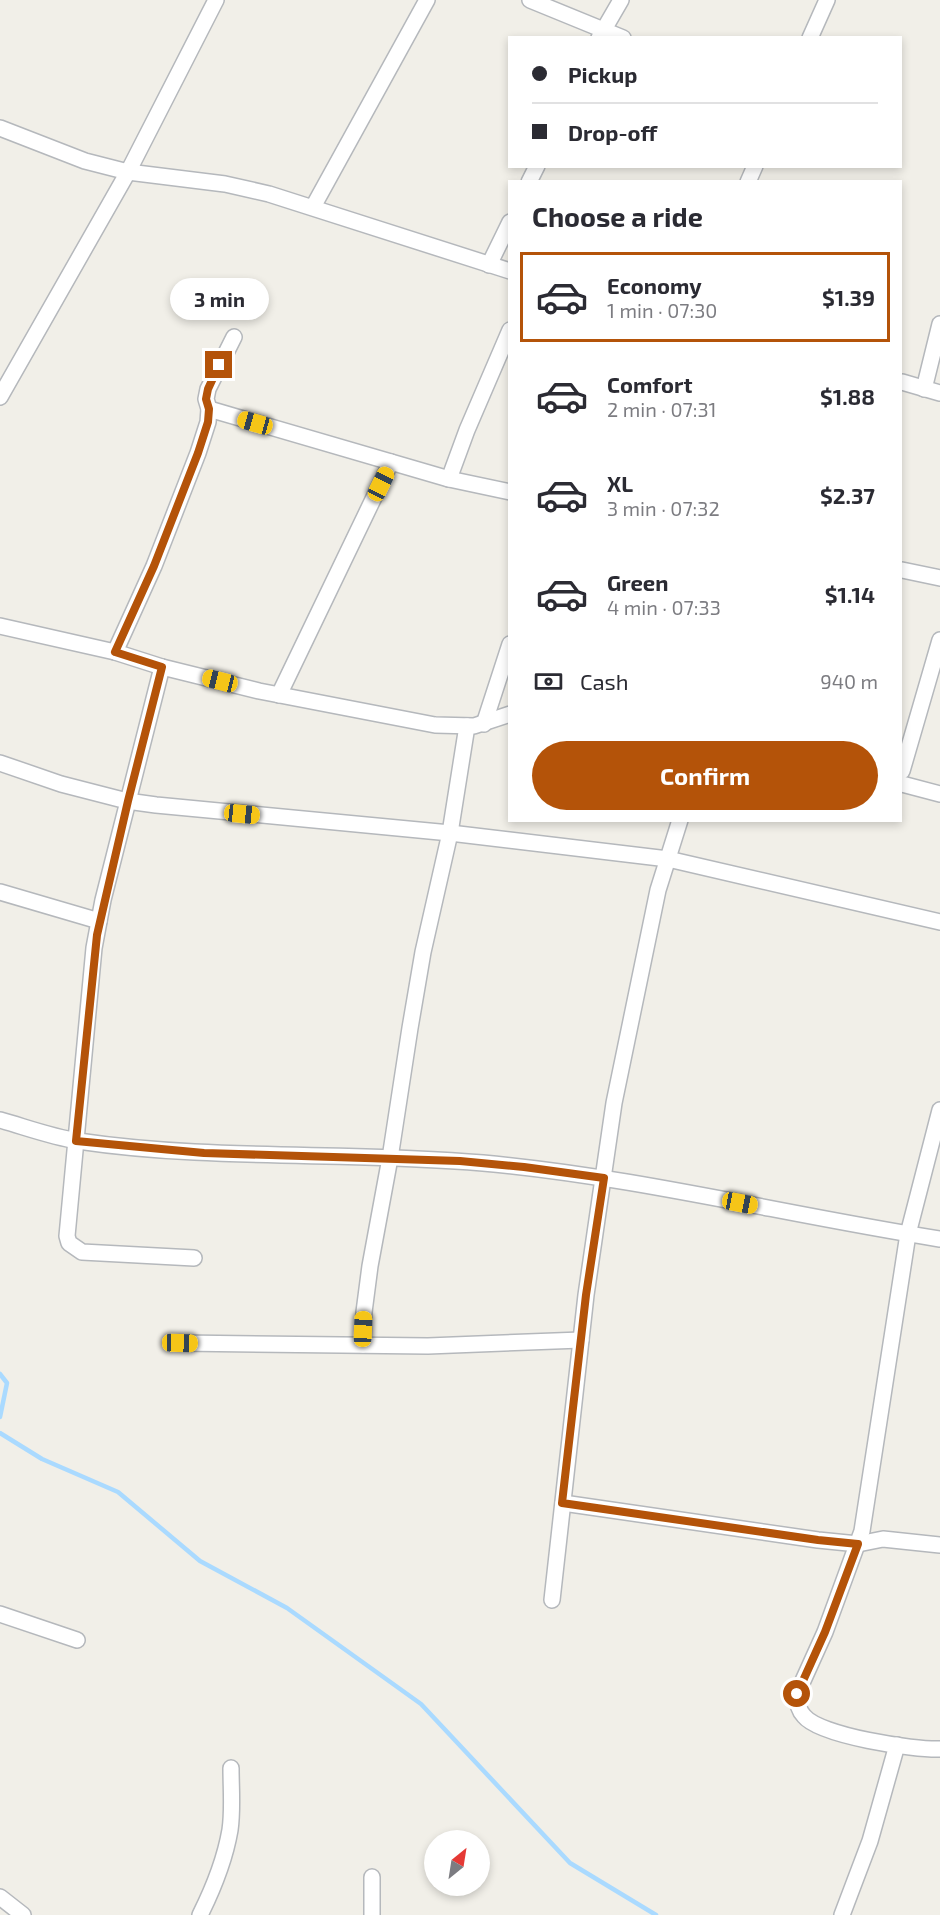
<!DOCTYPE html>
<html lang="en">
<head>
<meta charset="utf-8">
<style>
	body { margin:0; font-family:"Exo 2",sans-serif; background:#f2f2f3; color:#2b2b33; height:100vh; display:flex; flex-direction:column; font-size:22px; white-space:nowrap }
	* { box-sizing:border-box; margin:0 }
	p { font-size:20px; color:#7c7c81 }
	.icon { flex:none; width:33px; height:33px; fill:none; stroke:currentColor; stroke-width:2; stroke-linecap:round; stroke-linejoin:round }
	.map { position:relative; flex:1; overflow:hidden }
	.sheet { position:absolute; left:508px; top:180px; width:394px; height:642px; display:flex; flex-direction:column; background:#fff; border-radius:0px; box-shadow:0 3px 9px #0003 }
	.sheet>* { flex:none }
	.hud { position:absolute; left:508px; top:36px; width:394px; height:132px; border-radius:0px; box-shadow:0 3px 9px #0003; display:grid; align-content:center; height:132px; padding:0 24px; background:#fff }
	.needle { width:39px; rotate:30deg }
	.fabs { position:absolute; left:424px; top:1830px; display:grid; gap:12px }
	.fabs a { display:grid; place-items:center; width:66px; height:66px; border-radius:50%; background:#fff; box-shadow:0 3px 9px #0003; font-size:30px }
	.end { position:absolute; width:27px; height:27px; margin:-14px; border:8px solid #b45309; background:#fff; box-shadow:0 0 0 3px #fff }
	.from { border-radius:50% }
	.bubble { position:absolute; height:42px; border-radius:21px; background:#fff; box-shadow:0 3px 9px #0003; font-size:20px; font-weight:700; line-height:42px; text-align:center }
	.car { position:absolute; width:18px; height:36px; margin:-18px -9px; border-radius:8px; box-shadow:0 0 4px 2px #0007; background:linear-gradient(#f5c518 24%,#345 0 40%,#f5c518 0 76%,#345 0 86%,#f5c518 0) }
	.hud b { display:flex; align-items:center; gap:21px; height:57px; font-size:22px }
	.hud b+b { border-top:2px solid #e1e1e2 }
	.hud i { width:15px; height:15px; background:#2b2b33 }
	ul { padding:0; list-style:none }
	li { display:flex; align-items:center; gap:18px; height:90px; margin:0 12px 9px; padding:0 12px; border:3px solid transparent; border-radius:0px }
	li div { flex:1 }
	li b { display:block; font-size:22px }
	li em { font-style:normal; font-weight:700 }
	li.active { border-color:#b45309 }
	li>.icon { width:54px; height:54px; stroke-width:1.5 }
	h2 { padding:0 24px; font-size:27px; line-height:72px }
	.pay { display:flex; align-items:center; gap:15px; height:66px; padding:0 24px; font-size:22px }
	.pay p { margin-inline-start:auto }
	.action { display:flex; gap:12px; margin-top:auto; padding:12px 24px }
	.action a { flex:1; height:69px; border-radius:36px; background:#b45309; color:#fff; font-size:24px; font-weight:700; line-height:69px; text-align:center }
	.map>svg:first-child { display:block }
</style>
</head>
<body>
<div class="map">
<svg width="940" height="1915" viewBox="0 0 940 1915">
	<rect width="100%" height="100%" fill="#f1efe8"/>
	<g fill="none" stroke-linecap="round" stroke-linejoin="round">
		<g stroke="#aadaff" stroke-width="4.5">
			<polyline points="0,1374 7,1383 0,1417"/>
			<polyline points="0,1433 42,1459 118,1492 200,1561 287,1608 421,1704 570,1863 656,1915"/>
		</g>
		<defs>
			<g id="minor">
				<polyline points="530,0 623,38"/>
				<polyline points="599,38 621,0"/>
				<polyline points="810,38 827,0"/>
				<polyline points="0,128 85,161 128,172 225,184 269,194 510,271"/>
				<polyline points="529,182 537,166"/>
				<polyline points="748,182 755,166"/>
				<polyline points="313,207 427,0"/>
				<polyline points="489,265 510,222"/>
				<polyline points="902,382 940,393"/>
				<polyline points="924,389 940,324"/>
				<polyline points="0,397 128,172 216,0"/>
				<polyline points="209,409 449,479 510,492"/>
				<polyline points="449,479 467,430 510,330"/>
				<polyline points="902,570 940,578"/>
				<polyline points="0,626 115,652 162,667 259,691 435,725 474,726 510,714"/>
				<polyline points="115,652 154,566 198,453 208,422 209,409 206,399 208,389 234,337"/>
				<polyline points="162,667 103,900 94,948 67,1236 69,1243 82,1252 194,1258"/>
				<polyline points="279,695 391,462"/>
				<polyline points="484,724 510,644"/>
				<polyline points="0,763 61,784 127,801 156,805 450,833 668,859 940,922"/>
				<polyline points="902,771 940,640"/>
				<polyline points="902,784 940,794"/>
				<polyline points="0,892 99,921"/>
				<path d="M940 1110 908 1234 862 1531 825 1632 797 1694C797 1702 798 1710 804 1716 820 1736 914 1750 940 1749"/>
				<path d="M0 1120C25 1127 52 1137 78 1141 212 1161 349 1151 483 1163 637 1177 787 1215 940 1239"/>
				<polyline points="180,1343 428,1346 581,1340"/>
				<polyline points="363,1345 364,1312 370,1266 390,1158 410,1028 423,952 450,833 467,726"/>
				<polyline points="563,1503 818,1540 858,1544 883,1539 940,1545"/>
				<polyline points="552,1600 586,1295 614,1103 658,890 680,820"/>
				<polyline points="0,1614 77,1640"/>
				<polyline points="372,1877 372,1915"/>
				<polyline points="0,1897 23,1915"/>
				<path d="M200 1915C213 1889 225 1859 230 1830 233 1810 231 1789 231 1768"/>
				<polyline points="842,1915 870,1841 897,1745"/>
			</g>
		</defs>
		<use href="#minor" stroke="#b5b8bc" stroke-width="18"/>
		<use href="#minor" stroke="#fff" stroke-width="15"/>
	</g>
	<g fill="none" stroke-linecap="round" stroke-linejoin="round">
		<polyline stroke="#b45309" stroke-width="8" points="219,365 208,389 206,399 209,409 208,422 198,453 154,566 115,652 162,667 128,801 97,935 76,1141 204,1153 460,1161 524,1167 604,1178 586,1295 562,1503 818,1540 858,1544 825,1632 797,1694"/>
	</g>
</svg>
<div class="fabs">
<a><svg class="needle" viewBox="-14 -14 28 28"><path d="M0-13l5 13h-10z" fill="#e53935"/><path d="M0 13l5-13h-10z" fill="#7c7c81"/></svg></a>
</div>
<i class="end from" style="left:797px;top:1694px"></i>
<i class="end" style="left:219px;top:365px"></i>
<div class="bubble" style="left:170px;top:278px;width:99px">3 min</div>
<i class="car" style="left:255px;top:423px;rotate:286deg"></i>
<i class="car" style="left:381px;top:484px;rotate:26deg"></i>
<i class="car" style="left:220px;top:681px;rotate:284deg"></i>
<i class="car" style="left:242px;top:814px;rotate:96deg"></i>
<i class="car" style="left:740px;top:1203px;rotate:101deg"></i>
<i class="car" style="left:363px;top:1329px;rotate:2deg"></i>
<i class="car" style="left:180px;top:1343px;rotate:91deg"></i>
<div class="hud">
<b><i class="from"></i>Pickup</b>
<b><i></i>Drop-off</b>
</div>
<section class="sheet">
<h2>Choose a ride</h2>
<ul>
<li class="active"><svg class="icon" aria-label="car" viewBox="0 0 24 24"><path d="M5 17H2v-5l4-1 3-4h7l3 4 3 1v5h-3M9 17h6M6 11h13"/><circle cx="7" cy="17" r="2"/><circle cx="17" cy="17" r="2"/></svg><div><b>Economy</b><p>1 min · 07:30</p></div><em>$1.39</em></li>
<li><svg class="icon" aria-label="car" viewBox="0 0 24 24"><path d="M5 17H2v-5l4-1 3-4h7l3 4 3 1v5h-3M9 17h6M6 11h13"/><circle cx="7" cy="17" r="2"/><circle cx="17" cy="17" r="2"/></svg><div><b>Comfort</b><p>2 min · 07:31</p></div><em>$1.88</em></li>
<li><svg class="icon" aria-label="car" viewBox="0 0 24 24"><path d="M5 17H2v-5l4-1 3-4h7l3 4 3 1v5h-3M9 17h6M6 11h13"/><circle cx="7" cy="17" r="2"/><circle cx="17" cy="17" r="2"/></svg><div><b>XL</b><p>3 min · 07:32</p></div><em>$2.37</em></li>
<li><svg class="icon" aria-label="car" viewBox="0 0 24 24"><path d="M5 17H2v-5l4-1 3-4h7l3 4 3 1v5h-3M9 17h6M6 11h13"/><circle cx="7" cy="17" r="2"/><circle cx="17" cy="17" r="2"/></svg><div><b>Green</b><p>4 min · 07:33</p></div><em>$1.14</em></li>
</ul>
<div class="pay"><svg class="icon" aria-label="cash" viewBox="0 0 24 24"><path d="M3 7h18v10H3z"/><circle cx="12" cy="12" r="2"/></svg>Cash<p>940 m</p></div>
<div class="action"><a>Confirm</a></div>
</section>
</div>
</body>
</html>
